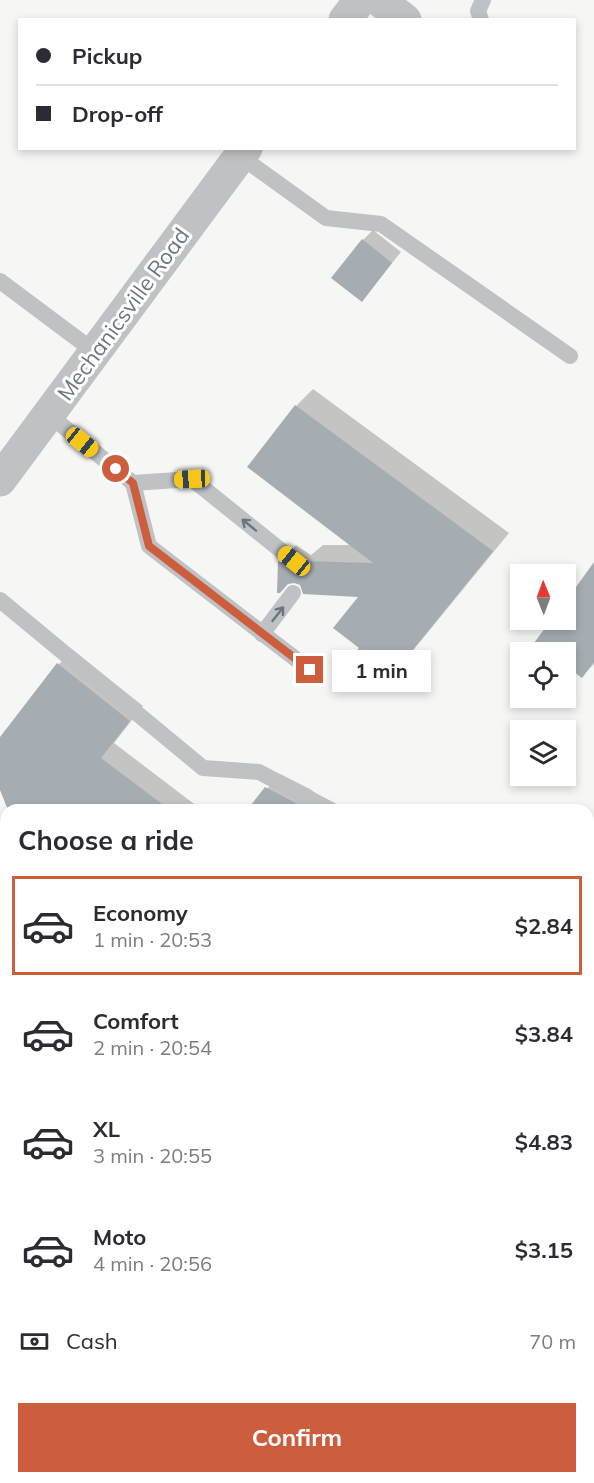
<!DOCTYPE html>
<html lang="en">
<head>
<meta charset="utf-8">
<style>
	body { margin:0; font-family:Mulish,sans-serif; background:#f7f7f7; color:#2b2b33; height:100vh; display:flex; flex-direction:column; font-size:22px; white-space:nowrap }
	* { box-sizing:border-box; margin:0 }
	p { font-size:20px; color:#7c7c81 }
	.icon { flex:none; width:33px; height:33px; fill:none; stroke:currentColor; stroke-width:2; stroke-linecap:round; stroke-linejoin:round }
	.map { position:relative; flex:1; overflow:hidden }
	.details { position:absolute; left:0px; top:804px; width:594px; height:680px; display:flex; flex-direction:column; background:#fff; border-radius:18px 18px 0 0; box-shadow:0 3px 9px #0003 }
	.details>* { flex:none }
	.guide { position:absolute; left:18px; top:18px; width:558px; height:132px; border-radius:0px; box-shadow:0 3px 9px #0003; display:grid; align-content:center; height:132px; padding:0 18px; background:#fff }
	.needle { width:39px; rotate:359deg }
	.fabs { position:absolute; left:510px; top:564px; display:grid; gap:12px }
	.fabs a { display:grid; place-items:center; width:66px; height:66px; border-radius:0px; background:#fff; box-shadow:0 3px 9px #0003; font-size:30px }
	.end { position:absolute; width:27px; height:27px; margin:-14px; border:8px solid #cd5e3d; background:#fff; box-shadow:0 0 0 3px #fff }
	.from { border-radius:50% }
	.bubble { position:absolute; height:42px; border-radius:0px; background:#fff; box-shadow:0 3px 9px #0003; font-size:20px; font-weight:700; line-height:42px; text-align:center }
	.car { position:absolute; width:18px; height:36px; margin:-18px -9px; border-radius:8px; box-shadow:0 0 4px 2px #0007; background:linear-gradient(#f5c518 24%,#345 0 40%,#f5c518 0 76%,#345 0 86%,#f5c518 0) }
	.guide b { display:flex; align-items:center; gap:21px; height:57px; font-size:22px }
	.guide b+b { border-top:2px solid #e1e1e2 }
	.guide i { width:15px; height:15px; background:#2b2b33 }
	ul { padding:0; list-style:none }
	li { display:flex; align-items:center; gap:18px; height:99px; margin:0 12px 9px; padding:0 6px; border:3px solid transparent; border-radius:0px }
	li div { flex:1 }
	li b { display:block; font-size:22px }
	li em { font-style:normal; font-weight:700 }
	li.on { border-color:#cd5e3d }
	li>.icon { width:54px; height:54px; stroke-width:1.5 }
	h2 { padding:0 18px; font-size:27px; line-height:72px }
	.pay { display:flex; align-items:center; gap:15px; height:66px; padding:0 18px; font-size:22px }
	.pay p { margin-inline-start:auto }
	.action { display:flex; gap:12px; margin-top:auto; padding:12px 18px }
	.action a { flex:1; height:69px; border-radius:0px; background:#cd5e3d; color:#fff; font-size:24px; font-weight:700; line-height:69px; text-align:center }
	.map>svg:first-child { display:block }
</style>
</head>
<body>
<div class="map">
<svg width="594" height="1483" viewBox="0 0 594 1483">
	<rect width="100%" height="100%" fill="#f6f6f4"/>
	<g fill="#0003">
		<polygon points="373,230 401,252 362,300 363,240"/>
		<polygon points="313,389 509,533 402,664 385,682 361,648 361,596 301,584 279,562 296,545 311,555 323,545 352,545 296,406"/>
		<polygon points="594,565 594,664 582,676 566,664 566,652 549,652 536,643 553,620 566,620 566,603"/>
		<polygon points="73,650 143,706 114,743 202,810 10,810 0,786 0,739 59,664"/>
		<polygon points="280,774 310,789 337,810 249,810"/>
		<polygon points="588,1020 594,1024 594,1069 588,1077"/>
		<polygon points="591,1409 594,1411 594,1483 530,1483 534,1478 588,1478 588,1412"/>
	</g>
	<g fill="#a6adb2">
		<polygon points="362,239 392,263 362,302 331,278"/>
		<polygon points="295,405 493,551 385,684 350,659 359,648 333,628 358,597 303,594 300,585 294,583 288,584 280,593 277,593 278,561 293,571 302,568 304,561 373,563 247,467"/>
		<polygon points="594,562 594,662 582,678 566,666 566,652 547,652 534,643 551,620 566,620 566,601"/>
		<polygon points="57,663 130,721 101,758 170,810 8,810 0,790 0,737"/>
		<polygon points="265,787 296,803 305,810 247,810"/>
	</g>
	<g fill="none" stroke-linecap="round" stroke-linejoin="round">
		<g stroke="#bec2c5" stroke-width="16">
			<polyline points="481,20 478,11 483,0"/>
			<polyline points="240,156 326,218 381,224 570,356"/>
			<polyline points="0,281 95,352"/>
			<polyline points="48,414 133,483 149,546 310,670"/>
			<polyline points="133,483 192,479 294,561"/>
			<polyline points="0,600 203,768 259,772 331,810"/>
			<polyline points="262,634 293,593"/>
			<polyline points="588,901 594,905"/>
			<polyline points="0,909 6,920"/>
			<polyline points="266,1483 270,1478"/>
			<polyline points="493,1483 497,1478"/>
		</g>
		<polyline stroke="#bec2c5" stroke-width="33" points="379,0 405,20"/>
		<g stroke="#bec2c5" stroke-width="33">
			<polyline points="345,20 360,0"/>
			<polyline points="0,480 246,148"/>
		</g>
	</g>
	<defs><path id="oneway-shaft" d="M-6 0H5M1.5-3L5.5 0L1.5 3" fill="none" stroke-width="1.6" stroke-linecap="round" stroke-linejoin="round" transform="scale(1.5)"/></defs>
	<g stroke="#697681">
		<use href="#oneway-shaft" transform="translate(249 525) rotate(-141)"/>
		<use href="#oneway-shaft" transform="translate(278 614) rotate(-52)"/>
	</g>
	<g fill="none" stroke-linecap="round" stroke-linejoin="round">
		<polyline stroke="#cd5e3d" stroke-width="8" points="116,469 133,483 149,546 310,670"/>
	</g>
	<g text-anchor="middle" dominant-baseline="central" stroke-width="6" stroke-linejoin="round" paint-order="stroke">
		<g font-size="22" fill="#697681" stroke="#fff">
			<text transform="translate(123 314) rotate(-54)">Mechanicsville Road</text>
		</g>
	</g>
</svg>
<div class="fabs">
<a><svg class="needle" viewBox="-14 -14 28 28"><path d="M0-13l5 13h-10z" fill="#e53935"/><path d="M0 13l5-13h-10z" fill="#7c7c81"/></svg></a>
<a><svg class="icon" aria-label="locate" viewBox="0 0 24 24"><circle cx="12" cy="12" r="6"/><path d="M12 2v4M12 18v4M2 12h4M18 12h4"/></svg></a>
<a><svg class="icon" aria-label="layers" viewBox="0 0 24 24"><path d="M12 4l9 5-9 5-9-5zM3 14l9 5 9-5"/></svg></a>
</div>
<i class="end from" style="left:116px;top:469px"></i>
<i class="end" style="left:310px;top:670px"></i>
<div class="bubble" style="left:332px;top:650px;width:99px">1 min</div>
<i class="car" style="left:82px;top:442px;rotate:129deg"></i>
<i class="car" style="left:192px;top:479px;rotate:267deg"></i>
<i class="car" style="left:294px;top:561px;rotate:309deg"></i>
<div class="guide">
<b><i class="from"></i>Pickup</b>
<b><i></i>Drop-off</b>
</div>
<section class="details">
<h2>Choose a ride</h2>
<ul>
<li class="on"><svg class="icon" aria-label="car" viewBox="0 0 24 24"><path d="M5 17H2v-5l4-1 3-4h7l3 4 3 1v5h-3M9 17h6M6 11h13"/><circle cx="7" cy="17" r="2"/><circle cx="17" cy="17" r="2"/></svg><div><b>Economy</b><p>1 min · 20:53</p></div><em>$2.84</em></li>
<li><svg class="icon" aria-label="car" viewBox="0 0 24 24"><path d="M5 17H2v-5l4-1 3-4h7l3 4 3 1v5h-3M9 17h6M6 11h13"/><circle cx="7" cy="17" r="2"/><circle cx="17" cy="17" r="2"/></svg><div><b>Comfort</b><p>2 min · 20:54</p></div><em>$3.84</em></li>
<li><svg class="icon" aria-label="car" viewBox="0 0 24 24"><path d="M5 17H2v-5l4-1 3-4h7l3 4 3 1v5h-3M9 17h6M6 11h13"/><circle cx="7" cy="17" r="2"/><circle cx="17" cy="17" r="2"/></svg><div><b>XL</b><p>3 min · 20:55</p></div><em>$4.83</em></li>
<li><svg class="icon" aria-label="car" viewBox="0 0 24 24"><path d="M5 17H2v-5l4-1 3-4h7l3 4 3 1v5h-3M9 17h6M6 11h13"/><circle cx="7" cy="17" r="2"/><circle cx="17" cy="17" r="2"/></svg><div><b>Moto</b><p>4 min · 20:56</p></div><em>$3.15</em></li>
</ul>
<div class="pay"><svg class="icon" aria-label="cash" viewBox="0 0 24 24"><path d="M3 7h18v10H3z"/><circle cx="12" cy="12" r="2"/></svg>Cash<p>70 m</p></div>
<div class="action"><a>Confirm</a></div>
</section>
</div>
</body>
</html>
